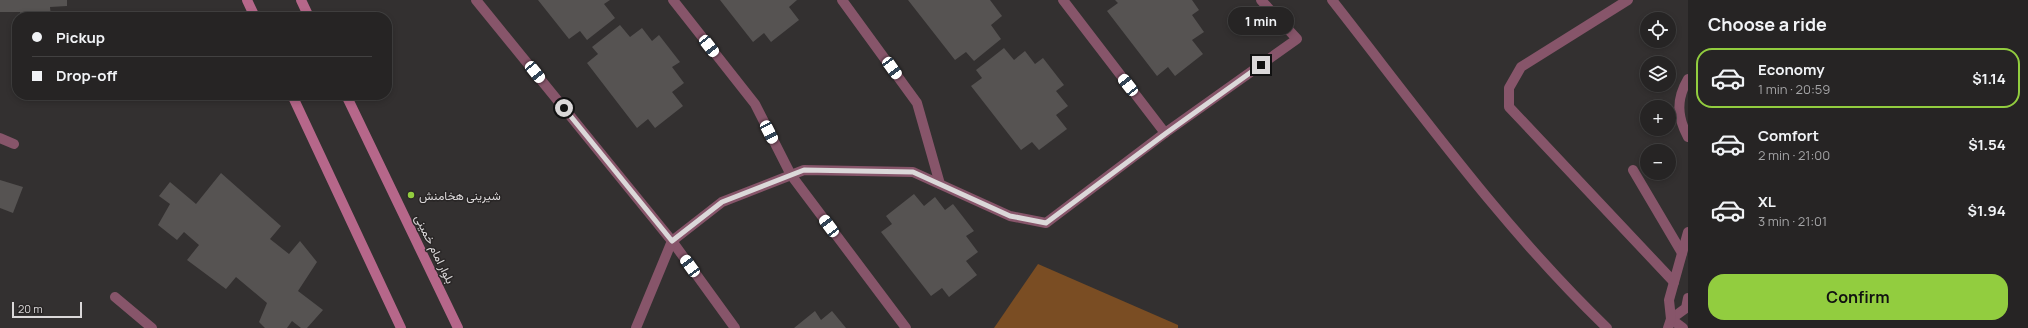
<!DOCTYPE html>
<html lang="en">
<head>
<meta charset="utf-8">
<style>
	body { margin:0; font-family:Manrope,Vazirmatn,sans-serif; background:#2e2c2c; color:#f1f3f6; height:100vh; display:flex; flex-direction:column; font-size:15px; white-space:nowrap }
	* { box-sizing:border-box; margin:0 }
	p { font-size:13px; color:#a4a4a6 }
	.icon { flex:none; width:22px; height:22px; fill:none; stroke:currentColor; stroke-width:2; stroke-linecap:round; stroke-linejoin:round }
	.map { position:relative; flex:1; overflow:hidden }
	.side { display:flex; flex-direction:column; background:#262424; width:340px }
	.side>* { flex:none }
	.banner { position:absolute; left:12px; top:12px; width:380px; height:88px; border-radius:16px; box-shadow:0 2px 6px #0003,0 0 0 1px #424141; display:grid; align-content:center; height:88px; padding:0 20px; background:#262424 }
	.fabs { position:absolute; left:1640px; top:12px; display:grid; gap:8px }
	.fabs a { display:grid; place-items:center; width:36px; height:36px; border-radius:50%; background:#262424; box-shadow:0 2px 6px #0003,0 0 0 1px #424141; font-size:20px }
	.scale { position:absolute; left:12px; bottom:10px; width:70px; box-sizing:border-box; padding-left:4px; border:2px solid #dbd8d9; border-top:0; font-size:11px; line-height:14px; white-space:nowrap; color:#dbd8d9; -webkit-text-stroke:3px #292626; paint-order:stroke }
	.end { position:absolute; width:18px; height:18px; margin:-9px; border:5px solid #dbd8d9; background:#111; box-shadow:0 0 0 2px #111 }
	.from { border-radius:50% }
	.bubble { position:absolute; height:28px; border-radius:14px; background:#262424; box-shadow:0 2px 6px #0003,0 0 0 1px #424141; font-size:13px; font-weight:700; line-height:28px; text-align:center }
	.car { position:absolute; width:12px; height:24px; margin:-12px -6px; border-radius:5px; box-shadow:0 0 3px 1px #0007; background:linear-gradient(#fff 24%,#345 0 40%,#fff 0 76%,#345 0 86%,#fff 0) }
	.banner b { display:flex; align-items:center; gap:14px; height:38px; font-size:15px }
	.banner b+b { border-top:1px solid #424141 }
	.banner i { width:10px; height:10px; background:#f1f3f6 }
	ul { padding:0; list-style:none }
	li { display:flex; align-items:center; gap:12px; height:60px; margin:0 8px 6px; padding:0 12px; border:2px solid transparent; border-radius:16px }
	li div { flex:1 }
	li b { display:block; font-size:15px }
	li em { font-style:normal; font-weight:700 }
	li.current { border-color:#92cd3f }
	li>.icon { width:36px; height:36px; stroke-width:1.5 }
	h2 { padding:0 20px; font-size:18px; line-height:48px }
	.cta { display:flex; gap:8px; margin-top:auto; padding:8px 20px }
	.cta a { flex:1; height:46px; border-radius:16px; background:#92cd3f; color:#111; font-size:16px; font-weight:700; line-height:46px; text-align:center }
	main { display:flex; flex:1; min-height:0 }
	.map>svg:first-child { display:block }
</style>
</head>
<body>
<main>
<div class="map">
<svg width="1688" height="328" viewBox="0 0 1688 328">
	<rect width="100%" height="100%" fill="#333030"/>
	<polygon fill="#7a4d23" points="1038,264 1178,325 1178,328 994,328"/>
	<g fill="#565352">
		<polygon points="0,0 67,0 67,6 50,7 51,17 22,17 20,12 0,12"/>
		<polygon points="538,0 610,0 604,4 615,18 587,40 580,31 569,39"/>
		<polygon points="720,0 797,0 789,7 799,20 771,42 764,33 753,42"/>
		<polygon points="908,0 990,0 1002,16 991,25 1001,39 974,61 966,52 955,60"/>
		<polygon points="1115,0 1192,0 1199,10 1192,15 1204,32 1192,40 1203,54 1175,76 1168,67 1157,76 1107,11 1118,3"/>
		<polygon points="620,25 630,37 642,28 652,41 659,35 680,62 672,67 684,83 672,92 683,106 655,128 648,119 637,128 587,63 598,54 592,47"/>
		<polygon points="1004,48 1014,60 1025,51 1035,64 1043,58 1064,85 1056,91 1068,106 1056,115 1067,129 1039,150 1032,142 1021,150 971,86 982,78 976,70"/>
		<polygon points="221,173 281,226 270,239 289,254 300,241 317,262 298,291 323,310 307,328 301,328 292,321 287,328 265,328 259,322 267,303 236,277 226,289 187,260 199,245 184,232 177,240 158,225 170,204 159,196 170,182 196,204"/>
		<polygon points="0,180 23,187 13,213 0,208"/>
		<polygon points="914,194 924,206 935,197 945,210 953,204 974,231 966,236 978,252 966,261 977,275 949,297 942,288 931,296 881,232 892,224 886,216"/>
		<polygon points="815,311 821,320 832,311 846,328 794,328"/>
	</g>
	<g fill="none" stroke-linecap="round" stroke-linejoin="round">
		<g stroke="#87556a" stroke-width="10">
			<polyline points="476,0 672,241 735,328"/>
			<polyline points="673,0 755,104 791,175 906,328"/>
			<polyline points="842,0 917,103 940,184"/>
			<polyline points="1063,0 1165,133"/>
			<path d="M1332 0C1420 112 1504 229 1607 328"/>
			<polyline points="1628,0 1521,67 1509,88 1509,107 1674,282"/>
			<path d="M1688 79C1676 99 1677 117 1688 137"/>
			<polyline points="0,138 14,144"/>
			<polyline points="1633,170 1682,253"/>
			<polyline points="115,297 152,328"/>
			<polyline points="1671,319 1686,308 1688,298"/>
			<polyline points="1671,319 1683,328"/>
			<polyline points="636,328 672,241 722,202 804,170 913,172 1010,216 1046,223 1165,133 1297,39 1261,0"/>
			<polyline points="1668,328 1671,319 1669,300 1688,232"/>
		</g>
		<g stroke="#b6678a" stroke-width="10">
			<polyline points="247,0 255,17"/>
			<polyline points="301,0 309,17"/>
			<polyline points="292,95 401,328"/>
			<polyline points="346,95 458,328"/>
		</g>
	</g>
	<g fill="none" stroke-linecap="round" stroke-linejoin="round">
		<polyline stroke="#dbd8d9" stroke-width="5" points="564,108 672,241 722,202 804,170 913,172 1010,216 1046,223 1165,134 1261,65"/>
	</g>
	<circle fill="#92cd3f" stroke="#292626" stroke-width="1.5" cx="411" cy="195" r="4"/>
	<g text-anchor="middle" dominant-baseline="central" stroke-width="3" stroke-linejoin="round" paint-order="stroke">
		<g font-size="12" fill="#dbd8d9" stroke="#292626" text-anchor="start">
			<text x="419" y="195">شیرینی هخامنش</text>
		</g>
		<g font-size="12" fill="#dbd8d9" stroke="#292626">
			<text transform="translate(435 249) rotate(64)">بلوار امام خمینی</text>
		</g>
	</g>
</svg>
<div class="fabs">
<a><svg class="icon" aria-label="locate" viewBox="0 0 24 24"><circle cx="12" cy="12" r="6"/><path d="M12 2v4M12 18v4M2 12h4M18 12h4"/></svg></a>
<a><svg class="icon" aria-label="layers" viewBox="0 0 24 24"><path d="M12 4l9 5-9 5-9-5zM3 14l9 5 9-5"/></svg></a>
<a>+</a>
<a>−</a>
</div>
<div class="scale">20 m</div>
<i class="end from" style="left:564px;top:108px"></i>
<i class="end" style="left:1261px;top:65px"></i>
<div class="bubble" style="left:1228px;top:7px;width:66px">1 min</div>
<i class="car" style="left:709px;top:46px;rotate:142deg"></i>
<i class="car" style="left:892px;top:68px;rotate:144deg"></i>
<i class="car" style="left:535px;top:72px;rotate:141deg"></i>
<i class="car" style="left:1128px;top:85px;rotate:322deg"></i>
<i class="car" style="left:769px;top:132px;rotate:153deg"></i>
<i class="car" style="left:829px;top:226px;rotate:323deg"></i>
<i class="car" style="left:690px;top:266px;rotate:324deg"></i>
<div class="banner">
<b><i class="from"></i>Pickup</b>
<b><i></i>Drop-off</b>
</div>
</div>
<section class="side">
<h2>Choose a ride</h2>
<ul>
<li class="current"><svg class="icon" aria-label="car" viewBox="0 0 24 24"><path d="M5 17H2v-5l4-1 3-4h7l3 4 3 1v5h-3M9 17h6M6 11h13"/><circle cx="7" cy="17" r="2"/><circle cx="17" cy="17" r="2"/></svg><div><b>Economy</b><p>1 min · 20:59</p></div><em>$1.14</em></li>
<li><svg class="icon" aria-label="car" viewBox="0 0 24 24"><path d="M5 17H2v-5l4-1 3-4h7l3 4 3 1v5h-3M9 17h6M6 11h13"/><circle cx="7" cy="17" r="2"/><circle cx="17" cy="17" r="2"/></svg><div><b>Comfort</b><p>2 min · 21:00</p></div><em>$1.54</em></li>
<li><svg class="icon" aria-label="car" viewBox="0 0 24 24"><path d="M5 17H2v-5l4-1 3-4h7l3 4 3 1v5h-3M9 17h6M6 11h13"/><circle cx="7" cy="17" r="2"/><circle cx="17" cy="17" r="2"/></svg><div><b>XL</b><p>3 min · 21:01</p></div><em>$1.94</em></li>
</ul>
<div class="cta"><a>Confirm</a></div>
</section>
</main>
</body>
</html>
